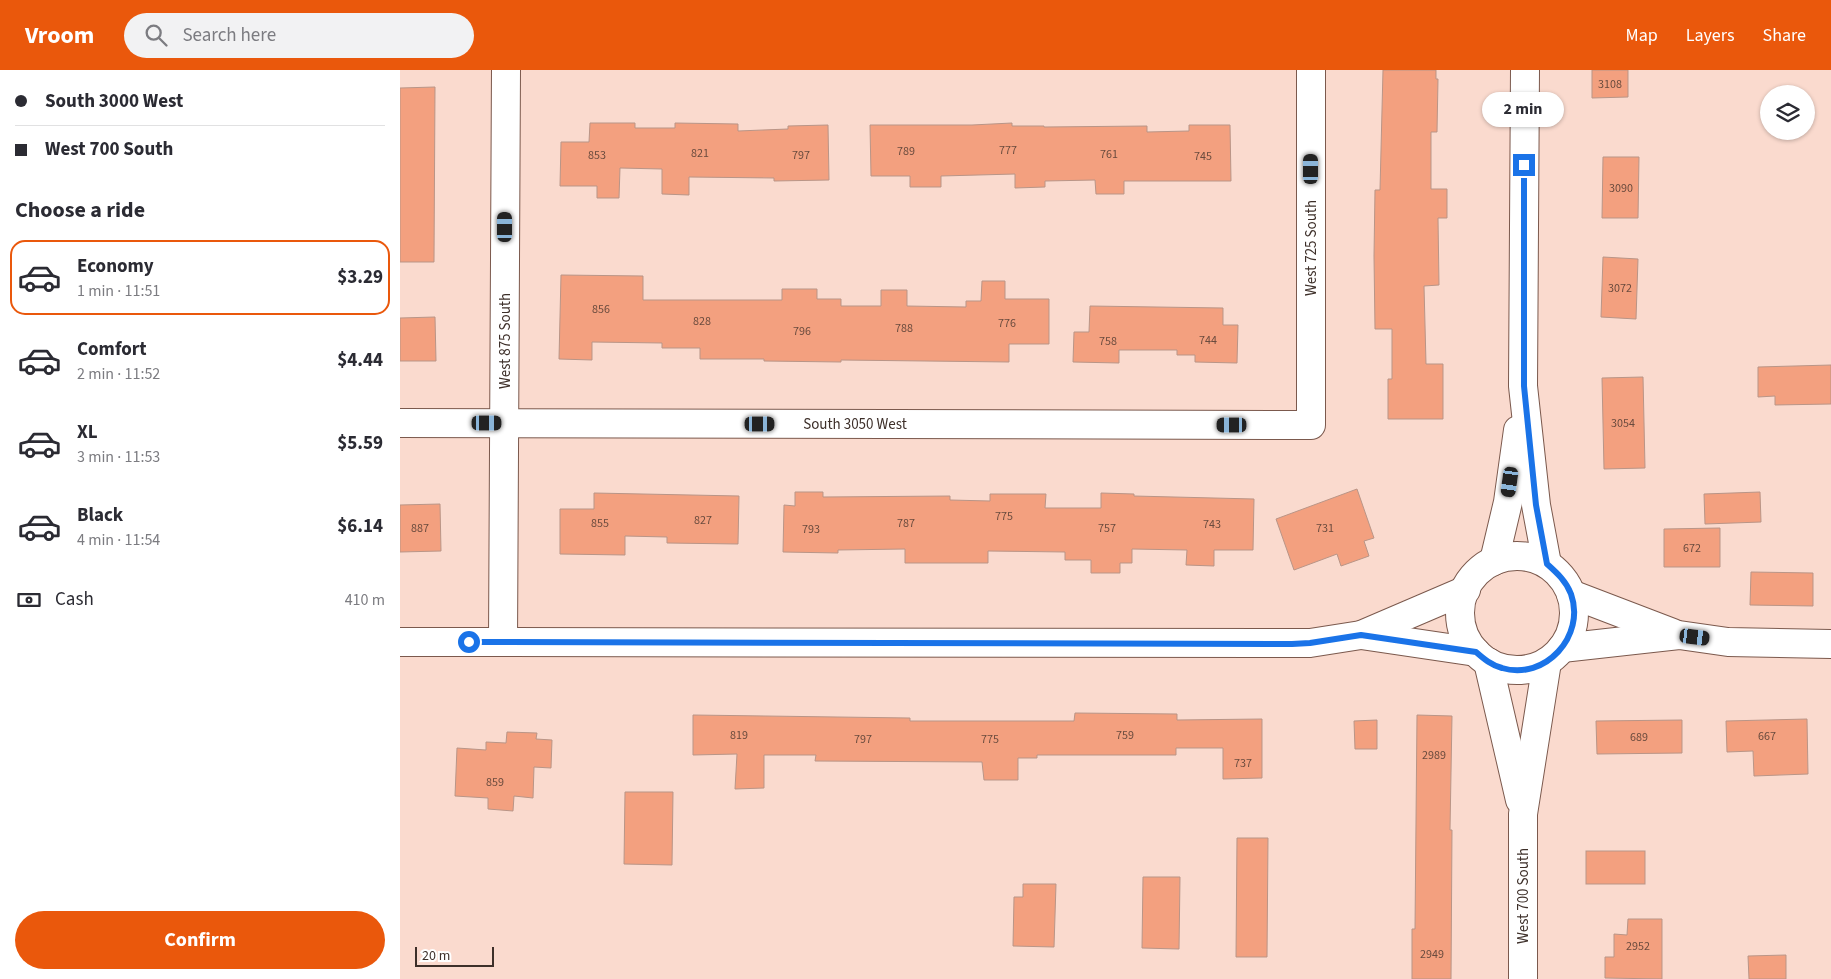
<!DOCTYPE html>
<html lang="en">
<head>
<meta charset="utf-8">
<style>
	body { margin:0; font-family:"Source Sans 3",sans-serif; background:#f2f2f3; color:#2b2b33; height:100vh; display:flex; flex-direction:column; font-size:19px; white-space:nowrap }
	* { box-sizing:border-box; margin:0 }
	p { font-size:16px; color:#7c7c81 }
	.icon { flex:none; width:28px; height:28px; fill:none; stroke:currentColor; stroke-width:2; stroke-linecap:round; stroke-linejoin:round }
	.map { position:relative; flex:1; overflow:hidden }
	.drawer { display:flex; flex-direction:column; background:#fff; width:400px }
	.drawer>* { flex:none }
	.hud { display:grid; align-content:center; height:110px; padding:0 15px; background:#fff }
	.fabs { position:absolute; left:1360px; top:15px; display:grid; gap:10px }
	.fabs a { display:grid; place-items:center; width:55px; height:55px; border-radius:50%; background:#fff; box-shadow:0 1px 4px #0004; font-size:25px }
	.scale { position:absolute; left:15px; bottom:12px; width:79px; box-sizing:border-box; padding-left:5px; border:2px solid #3d2f29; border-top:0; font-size:14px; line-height:18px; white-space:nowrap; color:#3d2f29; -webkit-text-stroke:4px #fff; paint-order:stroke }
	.end { position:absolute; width:22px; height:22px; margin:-11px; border:6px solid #1a73e8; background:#fff; box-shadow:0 0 0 2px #fff }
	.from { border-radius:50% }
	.bubble { position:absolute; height:35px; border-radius:18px; background:#fff; box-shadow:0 1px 4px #0004; font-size:16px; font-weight:700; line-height:35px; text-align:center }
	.car { position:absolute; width:15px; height:30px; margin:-15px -8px; border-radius:6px; box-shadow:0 0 4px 1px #0007; background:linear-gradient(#222 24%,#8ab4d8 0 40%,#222 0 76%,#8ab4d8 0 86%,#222 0) }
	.hud b { display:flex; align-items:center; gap:18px; height:48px; font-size:19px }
	.hud b+b { border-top:1px solid #e1e1e2 }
	.hud i { width:12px; height:12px; background:#2b2b33 }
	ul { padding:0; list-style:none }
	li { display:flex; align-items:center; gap:15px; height:75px; margin:0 10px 8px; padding:0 5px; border:2px solid transparent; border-radius:15px }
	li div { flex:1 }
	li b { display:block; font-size:19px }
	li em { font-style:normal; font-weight:700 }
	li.current { border-color:#ea580c }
	li>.icon { width:45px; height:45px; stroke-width:1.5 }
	h2 { padding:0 15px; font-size:22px; line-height:60px }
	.pay { display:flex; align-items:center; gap:12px; height:55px; padding:0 15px; font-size:19px }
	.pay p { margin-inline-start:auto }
	.cta { display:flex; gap:10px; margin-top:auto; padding:10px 15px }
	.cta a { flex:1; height:58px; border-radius:30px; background:#ea580c; color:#fff; font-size:20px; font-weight:700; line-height:58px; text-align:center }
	header { display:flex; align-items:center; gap:30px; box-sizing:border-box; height:70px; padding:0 25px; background:#ea580c; color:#fff }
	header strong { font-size:24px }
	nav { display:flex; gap:28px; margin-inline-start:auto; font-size:18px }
	.search { width:350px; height:45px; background:#f2f2f3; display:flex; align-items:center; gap:12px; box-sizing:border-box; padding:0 18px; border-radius:28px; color:#7c7c81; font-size:19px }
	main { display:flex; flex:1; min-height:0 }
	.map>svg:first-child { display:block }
</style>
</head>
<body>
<header>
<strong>Vroom</strong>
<div class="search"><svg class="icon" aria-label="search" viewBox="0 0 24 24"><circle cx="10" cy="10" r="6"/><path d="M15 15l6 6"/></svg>Search here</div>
<nav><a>Map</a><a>Layers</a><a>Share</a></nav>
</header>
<main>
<section class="drawer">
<div class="hud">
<b><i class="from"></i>South 3000 West</b>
<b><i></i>West 700 South</b>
</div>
<h2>Choose a ride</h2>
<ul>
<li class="current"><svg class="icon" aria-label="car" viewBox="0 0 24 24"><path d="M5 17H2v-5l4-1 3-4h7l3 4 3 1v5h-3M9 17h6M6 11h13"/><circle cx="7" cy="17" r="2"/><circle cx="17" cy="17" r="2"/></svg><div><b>Economy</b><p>1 min · 11:51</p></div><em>$3.29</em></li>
<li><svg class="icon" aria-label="car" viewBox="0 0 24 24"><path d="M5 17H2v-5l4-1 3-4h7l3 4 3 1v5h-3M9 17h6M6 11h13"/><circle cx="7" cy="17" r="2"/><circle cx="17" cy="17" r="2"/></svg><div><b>Comfort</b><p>2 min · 11:52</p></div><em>$4.44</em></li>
<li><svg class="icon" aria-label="car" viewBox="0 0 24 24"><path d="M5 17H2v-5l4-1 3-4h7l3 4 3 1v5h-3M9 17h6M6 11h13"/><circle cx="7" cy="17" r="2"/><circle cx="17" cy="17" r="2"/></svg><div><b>XL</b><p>3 min · 11:53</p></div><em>$5.59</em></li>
<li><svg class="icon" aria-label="car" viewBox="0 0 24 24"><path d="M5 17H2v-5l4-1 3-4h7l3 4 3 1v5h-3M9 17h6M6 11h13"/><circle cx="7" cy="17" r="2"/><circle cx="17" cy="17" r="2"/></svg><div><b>Black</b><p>4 min · 11:54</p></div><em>$6.14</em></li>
</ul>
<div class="pay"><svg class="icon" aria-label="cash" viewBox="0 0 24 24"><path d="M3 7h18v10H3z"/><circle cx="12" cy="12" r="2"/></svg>Cash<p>410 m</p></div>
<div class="cta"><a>Confirm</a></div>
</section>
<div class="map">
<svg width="1431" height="909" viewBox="0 0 1431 909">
	<rect width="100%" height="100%" fill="#fadace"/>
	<g fill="#f3a07f" stroke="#b99587">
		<polygon points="983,0 1036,0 1036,9 1038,9 1037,62 1031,62 1031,119 1047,119 1047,148 1038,148 1039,215 1024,216 1026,294 1043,294 1043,349 988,349 988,309 992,309 992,259 975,259 974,186 975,120 980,120"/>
		<polygon points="1192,0 1228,0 1228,27 1192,28"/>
		<polygon points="35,17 34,192 0,192 0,18"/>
		<polygon points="190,53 235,53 235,58 275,58 275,53 338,54 338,61 388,59 388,56 428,55 429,110 374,111 374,108 289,107 289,125 262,124 262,99 220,98 219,128 197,128 197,116 160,116 161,72 189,72"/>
		<polygon points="612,53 612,56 644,56 644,57 747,56 747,62 789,61 789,55 830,55 831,111 724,111 724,124 696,124 695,110 645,111 645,117 615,118 615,104 541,106 541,117 510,117 510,106 471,106 470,55 572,55"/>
		<polygon points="1203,87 1239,87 1238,148 1202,148"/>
		<polygon points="1203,187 1238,189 1236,249 1201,247"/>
		<polygon points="161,205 243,206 243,230 382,230 382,219 417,219 417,229 441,229 441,236 481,236 481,220 507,220 507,236 566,237 566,231 581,231 582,211 605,211 605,229 649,229 649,274 609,274 609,292 441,290 441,292 364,291 364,289 300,289 300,278 262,278 262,273 192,272 192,290 159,289"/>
		<polygon points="690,236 823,238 823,255 838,255 837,293 795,292 795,285 777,285 777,280 719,280 719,293 673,292 674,262 689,262"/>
		<polygon points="35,247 36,291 0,291 0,248"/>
		<polygon points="1431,295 1431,334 1375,335 1375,326 1358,327 1358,297"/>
		<polygon points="1243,307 1245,398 1204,399 1202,308"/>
		<polygon points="957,419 974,468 964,471 969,486 941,496 937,484 894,500 876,449"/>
		<polygon points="395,422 423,422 423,427 550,426 550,430 590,431 590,424 646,424 645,438 701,438 701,423 734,424 734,426 854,429 853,480 814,480 814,496 786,495 787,480 732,479 732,493 720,493 720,503 691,503 691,490 665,490 665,482 588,481 588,493 505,493 505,479 438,480 438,483 383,482 384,435 395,436"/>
		<polygon points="1360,422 1361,452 1305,454 1304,424"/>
		<polygon points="194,423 339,426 338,474 267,473 267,467 225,466 225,485 160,484 160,439 194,439"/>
		<polygon points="40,434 41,481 0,482 0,435"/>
		<polygon points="1320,458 1320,497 1264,497 1264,459"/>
		<polygon points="1351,502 1413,503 1413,536 1350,535"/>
		<polygon points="675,643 777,644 777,650 862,649 862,708 823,709 823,678 776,678 776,685 637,685 637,688 618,688 618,710 584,710 582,692 415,691 416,685 364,685 364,718 335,719 337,684 293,685 293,645 510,648 510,651 674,651"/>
		<polygon points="1017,645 1052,646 1050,760 1052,760 1051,909 1012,909 1012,859 1015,859"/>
		<polygon points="1407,649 1408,704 1354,706 1353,681 1327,682 1326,651"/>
		<polygon points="977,650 977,679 955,679 954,651"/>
		<polygon points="1282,650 1282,683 1197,684 1196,651"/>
		<polygon points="107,662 137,663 136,669 152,670 151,698 134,697 133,728 114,726 113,741 88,739 88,728 55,726 57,678 86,680 86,672 106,673"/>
		<polygon points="225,722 273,722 272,795 224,794"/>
		<polygon points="837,768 868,768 867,887 836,887"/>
		<rect x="1186" y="781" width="59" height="33"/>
		<polygon points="743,807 780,807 779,879 742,878"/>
		<polygon points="623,814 656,814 654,877 613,876 614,827 623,827"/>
		<polygon points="1228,849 1262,849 1262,909 1205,908 1205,887 1214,887 1214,864 1227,865"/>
		<polygon points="1386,885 1386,909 1349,909 1348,886"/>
	</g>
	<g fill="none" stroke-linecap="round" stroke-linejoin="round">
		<defs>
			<g id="minor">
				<polyline points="0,353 911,355 911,0"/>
				<polyline points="103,572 106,0"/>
			</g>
			<g id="tertiary">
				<polyline points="1125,0 1123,316 1136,435 1147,494"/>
				<polyline points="1094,491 1108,432 1118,360"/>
				<polyline points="1088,592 1120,730"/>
				<polyline points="1123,909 1123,744 1147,592"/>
			</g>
			<g id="secondary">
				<circle cx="1117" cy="543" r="57"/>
				<polyline points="1171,524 1273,563"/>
				<polyline points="961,565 1076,582"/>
				<polyline points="0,572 910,573 961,565 1066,520"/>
				<polyline points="1162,578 1279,565 1328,572 1431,574"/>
			</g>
		</defs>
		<use href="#minor" stroke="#7b594d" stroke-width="30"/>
		<use href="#tertiary" stroke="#7b594d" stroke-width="30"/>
		<use href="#secondary" stroke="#7b594d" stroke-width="30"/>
		<use href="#minor" stroke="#fff" stroke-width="28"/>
		<use href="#tertiary" stroke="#fff" stroke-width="28"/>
		<use href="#secondary" stroke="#fff" stroke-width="28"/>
	</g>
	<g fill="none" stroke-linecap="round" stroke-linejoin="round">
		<path stroke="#1a73e8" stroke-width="6" d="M69 572 892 574 910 573 961 565 1076 582C1084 589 1091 595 1102 598 1145 611 1186 566 1171 524 1166 511 1157 503 1147 494L1136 435 1124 316V95"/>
	</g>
	<g text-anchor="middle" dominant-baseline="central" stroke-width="4.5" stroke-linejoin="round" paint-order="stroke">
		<g font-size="12" fill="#6a4b3e">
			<text x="1210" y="14">3108</text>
			<text x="608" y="80">777</text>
			<text x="506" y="81">789</text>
			<text x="300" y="83">821</text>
			<text x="709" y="84">761</text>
			<text x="197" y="85">853</text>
			<text x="401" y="85">797</text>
			<text x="803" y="86">745</text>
			<text x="1221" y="118">3090</text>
			<text x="1220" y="218">3072</text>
			<text x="201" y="239">856</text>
			<text x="302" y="251">828</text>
			<text x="607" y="253">776</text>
			<text x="504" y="258">788</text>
			<text x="402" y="261">796</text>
			<text x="808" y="270">744</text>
			<text x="708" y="271">758</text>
			<text x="1223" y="353">3054</text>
			<text x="604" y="446">775</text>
			<text x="303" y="450">827</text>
			<text x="200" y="453">855</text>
			<text x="506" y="453">787</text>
			<text x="812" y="454">743</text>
			<text x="20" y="458">887</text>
			<text x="707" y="458">757</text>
			<text x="925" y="458">731</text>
			<text x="411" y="459">793</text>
			<text x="1292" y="478">672</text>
			<text x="339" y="665">819</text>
			<text x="725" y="665">759</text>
			<text x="1367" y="666">667</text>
			<text x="1239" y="667">689</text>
			<text x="463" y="669">797</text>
			<text x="590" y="669">775</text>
			<text x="1034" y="685">2989</text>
			<text x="843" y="693">737</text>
			<text x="95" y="712">859</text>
			<text x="1238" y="876">2952</text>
			<text x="1032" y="884">2949</text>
		</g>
		<g font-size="15" fill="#3d2f29" stroke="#fff">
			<text transform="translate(911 178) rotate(-90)">West 725 South</text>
			<text transform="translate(105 271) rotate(-90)">West 875 South</text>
			<text x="455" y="354">South 3050 West</text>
			<text transform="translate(1123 826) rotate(-90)">West 700 South</text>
		</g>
	</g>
</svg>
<div class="fabs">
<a><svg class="icon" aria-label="layers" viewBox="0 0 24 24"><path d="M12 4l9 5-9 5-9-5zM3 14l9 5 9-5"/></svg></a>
</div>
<div class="scale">20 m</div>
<i class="end from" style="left:69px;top:572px"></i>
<i class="end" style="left:1124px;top:95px"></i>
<div class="bubble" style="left:1082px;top:22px;width:82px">2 min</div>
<i class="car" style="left:911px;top:99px;rotate:0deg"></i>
<i class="car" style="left:105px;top:157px;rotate:0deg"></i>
<i class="car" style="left:87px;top:353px;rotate:90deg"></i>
<i class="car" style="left:360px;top:354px;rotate:90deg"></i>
<i class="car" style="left:832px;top:355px;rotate:270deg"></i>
<i class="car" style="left:1110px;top:412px;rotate:188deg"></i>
<i class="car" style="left:1295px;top:567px;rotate:97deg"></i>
</div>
</main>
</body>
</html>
